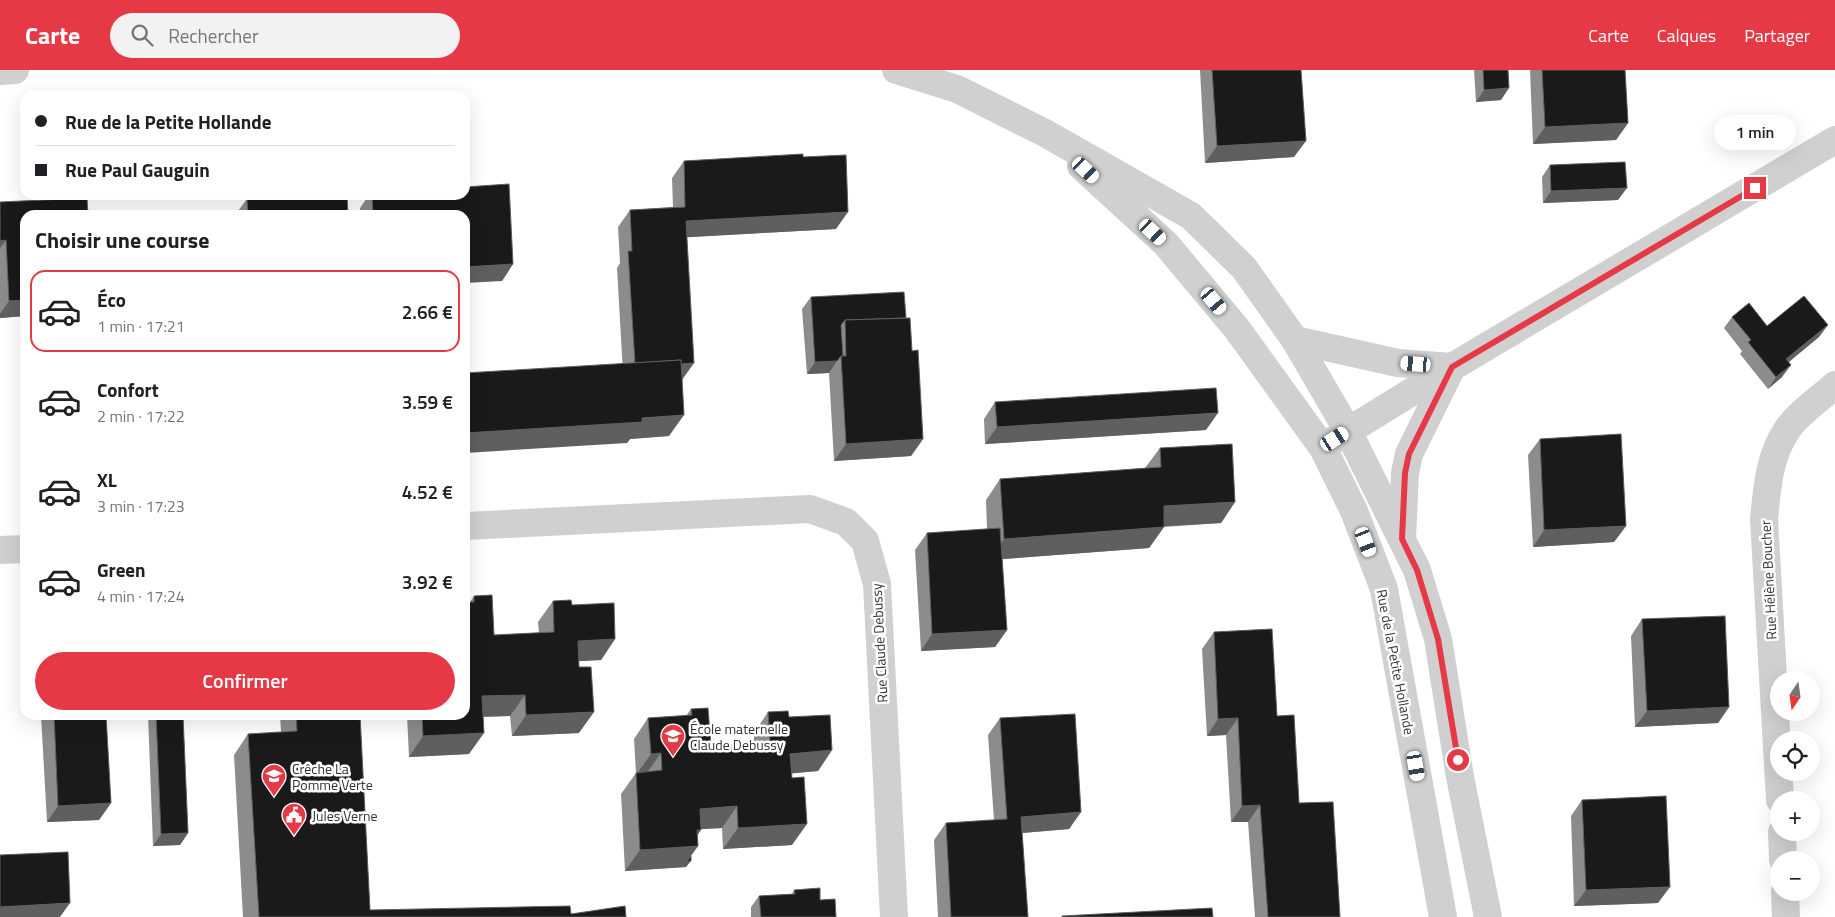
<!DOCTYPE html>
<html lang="fr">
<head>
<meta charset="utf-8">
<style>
	body { margin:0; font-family:"Titillium Web",sans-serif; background:#f2f2f2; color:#202124; height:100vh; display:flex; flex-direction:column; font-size:19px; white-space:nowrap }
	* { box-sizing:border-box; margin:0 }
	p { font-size:16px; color:#757577 }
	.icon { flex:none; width:28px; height:28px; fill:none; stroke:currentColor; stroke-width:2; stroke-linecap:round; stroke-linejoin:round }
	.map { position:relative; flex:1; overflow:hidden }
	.panel { position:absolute; left:20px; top:140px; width:450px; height:510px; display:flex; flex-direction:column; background:#fff; border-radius:15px; box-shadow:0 5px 20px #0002 }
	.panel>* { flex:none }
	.top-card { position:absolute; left:20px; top:20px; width:450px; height:110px; border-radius:15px; box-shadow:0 5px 20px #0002; display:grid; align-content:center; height:110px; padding:0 15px; background:#fff }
	.needle { width:32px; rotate:193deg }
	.buttons { position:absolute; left:1770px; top:601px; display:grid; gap:10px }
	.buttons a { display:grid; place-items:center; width:50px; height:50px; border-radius:50%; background:#fff; box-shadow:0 5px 20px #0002; font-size:25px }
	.end { position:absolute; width:22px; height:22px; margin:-11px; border:6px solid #e63946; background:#fff; box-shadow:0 0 0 2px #fff }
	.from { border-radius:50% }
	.bubble { position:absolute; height:35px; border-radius:18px; background:#fff; box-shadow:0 5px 20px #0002; font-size:16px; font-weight:600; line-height:35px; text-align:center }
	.car { position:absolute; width:15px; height:30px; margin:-15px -8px; border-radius:6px; box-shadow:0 0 4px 1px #0007; background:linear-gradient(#fff 24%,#345 0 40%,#fff 0 76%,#345 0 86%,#fff 0) }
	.top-card b { display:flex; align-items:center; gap:18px; height:48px; font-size:19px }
	.top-card b+b { border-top:1px solid #e0e0e0 }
	.top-card i { width:12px; height:12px; background:#202124 }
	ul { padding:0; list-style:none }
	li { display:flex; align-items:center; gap:15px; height:82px; margin:0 10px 8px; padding:0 5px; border:2px solid transparent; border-radius:15px }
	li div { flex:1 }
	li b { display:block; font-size:19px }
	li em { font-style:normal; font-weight:600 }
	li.active { border-color:#e63946 }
	li>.icon { width:45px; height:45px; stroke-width:1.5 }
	h2 { padding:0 15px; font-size:22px; line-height:60px }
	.button { display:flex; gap:10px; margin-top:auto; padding:10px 15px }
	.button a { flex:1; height:58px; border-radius:30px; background:#e63946; color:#fff; font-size:20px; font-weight:600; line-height:58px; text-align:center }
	header { display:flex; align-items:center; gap:30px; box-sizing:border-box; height:70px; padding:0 25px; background:#e63946; color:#fff }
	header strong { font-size:24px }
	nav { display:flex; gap:28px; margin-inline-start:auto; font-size:18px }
	.search { width:350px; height:45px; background:#f2f2f2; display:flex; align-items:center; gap:12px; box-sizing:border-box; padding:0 18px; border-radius:28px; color:#757577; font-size:19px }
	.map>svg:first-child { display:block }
</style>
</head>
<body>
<header>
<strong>Carte</strong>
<div class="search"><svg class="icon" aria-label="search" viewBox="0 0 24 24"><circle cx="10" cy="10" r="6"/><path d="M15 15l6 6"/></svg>Rechercher</div>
<nav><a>Carte</a><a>Calques</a><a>Partager</a></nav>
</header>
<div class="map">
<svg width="1835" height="847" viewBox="0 0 1835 847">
	<rect width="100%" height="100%" fill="#fff"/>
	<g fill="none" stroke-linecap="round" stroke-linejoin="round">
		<g stroke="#d0d0d0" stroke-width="28">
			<polyline points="896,0 957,19 1045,63 1191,146 1244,198 1295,270 1348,361 1417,500 1438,569 1460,707 1488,847"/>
			<polyline points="0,1 15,0"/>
			<polyline points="1081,96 1166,174 1237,259 1323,378 1354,441 1384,519 1443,847"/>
			<polyline points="1295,270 1398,293 1452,297 1409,384 1405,403 1402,468"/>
			<polyline points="1332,371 1452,297 1835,70"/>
			<polyline points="465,456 810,439 846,452 865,471 877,514 894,847"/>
			<polyline points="0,480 25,479"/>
			<path d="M1780 730 1764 449C1767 419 1769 386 1787 360 1797 344 1821 328 1835 315"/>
			<polyline points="1782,762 1783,790"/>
			<polyline points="1785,822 1786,847"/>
		</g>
	</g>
	<g fill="#8c8c8c">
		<polygon points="1200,0 1301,0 1294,87 1205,93"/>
		<polygon points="1474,0 1508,0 1501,30 1476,32"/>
		<polygon points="1530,0 1625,0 1628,53 1616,70 1533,74"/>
		<polygon points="803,87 836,159 687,167 682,310 669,366 630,369 627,373 617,198 620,193 618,157 630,140 673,137 672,108 684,91"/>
		<polygon points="1550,95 1618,130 1543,133 1542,107"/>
		<polygon points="369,125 465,125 513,194 502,211 465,145 360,145 360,138"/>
		<polygon points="247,129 348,145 235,145"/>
		<polygon points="0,132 25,145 25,246 0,248"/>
		<polygon points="811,227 906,248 912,281 923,369 911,386 834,391 829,303 807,304 802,239"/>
		<polygon points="1732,247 1767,256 1819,267 1788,292 1782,307 1768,319 1740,284 1742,281 1724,258"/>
		<polygon points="995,332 1206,360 985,374 984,349"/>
		<polygon points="1540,369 1626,456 1614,472 1533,477 1528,385"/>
		<polygon points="1160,378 1235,432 1221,453 1164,457 1149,478 1002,489 1007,560 995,577 921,581 915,480 927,463 987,459 986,430 1000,409 1145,398"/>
		<polygon points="474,526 494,565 539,563 538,552 553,531 572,535 615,569 601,590 579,591 579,663 512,666 510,646 483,647 469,684 409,687 407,645 465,645 470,532"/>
		<polygon points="1642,549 1729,637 1718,653 1635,657 1631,566"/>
		<polygon points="1214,562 1277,646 1299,733 1340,847 1255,847 1248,752 1231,752 1226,665 1207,666 1202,579"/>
		<polygon points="691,639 711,676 754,674 754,663 768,642 789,647 832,680 818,701 791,703 792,775 723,779 722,758 701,759 697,765 698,776 691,786 686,797 625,801 621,724 636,703 634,669 648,648 686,646"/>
		<polygon points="41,645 106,645 111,733 99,750 47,752"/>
		<polygon points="148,645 183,645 188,763 180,775 153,776"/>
		<polygon points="280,645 360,645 370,840 571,844 626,847 243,847 234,685 248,664 281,662"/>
		<polygon points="1000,648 1081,742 1069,759 1022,763 1028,847 938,847 934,770 946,753 994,750 988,665"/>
		<polygon points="1582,730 1658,833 1574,836 1571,746"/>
		<polygon points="794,820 820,830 836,847 751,847 751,837 759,826 792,824"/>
	</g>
	<g fill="#5f5f5f">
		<polygon points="1509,18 1501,30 1476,32 1484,20"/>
		<polygon points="1628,53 1616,70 1533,74 1545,57"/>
		<polygon points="1306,71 1294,87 1205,93 1217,76"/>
		<polygon points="1627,118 1618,130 1543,133 1551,121"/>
		<polygon points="848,142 836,159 674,168 686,151"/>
		<polygon points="6,170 0,178 0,171"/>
		<polygon points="513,194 502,211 465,213 465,197"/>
		<polygon points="25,230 25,246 0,248 0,244 9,231"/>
		<polygon points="1828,255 1819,267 1778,301 1786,289"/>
		<polygon points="837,291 829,303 807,304 815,292"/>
		<polygon points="694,293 682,310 636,297"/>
		<polygon points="1791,295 1782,307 1768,319 1776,307"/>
		<polygon points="1218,343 1206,360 985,374 997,357"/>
		<polygon points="684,345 669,366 630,369 627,373 465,383 465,363"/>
		<polygon points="923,369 911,386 834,391 846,374"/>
		<polygon points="1235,432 1221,453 1149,457 1164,436"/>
		<polygon points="1626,456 1614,472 1533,477 1544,460"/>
		<polygon points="1164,457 1149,478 990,490 1004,469"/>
		<polygon points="1007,560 995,577 921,581 932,564"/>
		<polygon points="615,569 601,590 563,592 578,571"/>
		<polygon points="525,625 510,646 467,647 482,626"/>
		<polygon points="1729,637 1718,653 1635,657 1647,641"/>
		<polygon points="594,642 579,663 512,666 526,645"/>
		<polygon points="1238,648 1226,665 1207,666 1218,649"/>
		<polygon points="484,663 469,684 409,687 423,666"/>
		<polygon points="832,680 818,701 776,705 790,684"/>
		<polygon points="661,683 646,704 636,705 651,684"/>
		<polygon points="111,733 99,750 47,752 58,736"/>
		<polygon points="1260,735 1248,752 1231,752 1242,736"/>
		<polygon points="737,736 722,758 685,760 700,739"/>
		<polygon points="1081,742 1069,759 1010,764 1021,747"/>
		<polygon points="807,754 792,775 723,779 738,758"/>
		<polygon points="697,760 701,760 689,777 698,776 687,791 691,791 686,797 625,801 640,780"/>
		<polygon points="188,763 180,775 153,776 161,764"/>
		<polygon points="1670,817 1658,833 1574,836 1586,820"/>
		<polygon points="70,833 60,847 0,847 0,837"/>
	</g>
	<g fill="#1a1a1a" stroke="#5f5f5f">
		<polygon points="1212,0 1301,0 1306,71 1217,76"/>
		<polygon points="1483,0 1508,0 1509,18 1484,20"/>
		<polygon points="1542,0 1625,0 1628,53 1545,57"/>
		<polygon points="803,84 803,87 846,85 848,142 686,151 694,293 681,294 681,290 635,293 628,181 632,181 630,140 685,137 684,91"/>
		<polygon points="1625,92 1627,118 1551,121 1550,95"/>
		<polygon points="509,114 513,194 465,197 465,145 373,145 372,125 465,125 465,117"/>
		<polygon points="317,125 347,125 348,145 248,145 247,129"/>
		<polygon points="87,128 88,145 25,145 25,230 9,231 6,170 0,171 0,132"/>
		<polygon points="904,222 906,248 845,250 841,255 843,286 841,286 837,291 815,292 811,227"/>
		<polygon points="1804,226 1828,255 1786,289 1791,295 1776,307 1748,272 1751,270 1732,247 1749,233 1767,256"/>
		<polygon points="910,248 912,281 918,280 923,369 846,374 841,286 846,286 845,250"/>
		<polygon points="681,290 684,345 642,348 642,352 465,363 465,303"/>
		<polygon points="1216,318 1218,343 997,357 995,332"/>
		<polygon points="1621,364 1626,456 1544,460 1540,369"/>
		<polygon points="1232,374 1235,432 1164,436 1164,457 1004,469 1000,409 1161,397 1160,378"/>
		<polygon points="1000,458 1007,560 932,564 927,463"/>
		<polygon points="492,525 494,565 554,562 553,531 571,530 572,535 614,533 615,569 578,571 579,597 591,597 594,642 526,645 525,625 482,626 484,663 423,666 422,645 465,645 465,532 474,532 474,526"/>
		<polygon points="1725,546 1729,637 1647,641 1642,549"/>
		<polygon points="1272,559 1277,646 1294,645 1299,733 1333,732 1340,847 1268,847 1260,735 1242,736 1238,648 1218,649 1214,562"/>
		<polygon points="708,638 711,676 770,672 768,642 788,641 789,647 830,645 832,680 790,684 792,708 804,707 807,754 738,758 737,736 700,739 701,760 697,760 698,776 640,780 636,703 662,700 661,683 651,684 648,648 692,645 691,639"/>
		<polygon points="1075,644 1081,742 1021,747 1028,847 951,847 946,753 1007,749 1000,648"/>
		<polygon points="54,645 106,645 111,733 58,736"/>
		<polygon points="156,645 183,645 188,763 161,764"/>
		<polygon points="296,645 360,645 370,840 570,836 571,844 625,836 626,847 259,847 248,664 297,661"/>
		<polygon points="1666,726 1670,817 1586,820 1582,730"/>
		<polygon points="68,782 70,833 0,837 0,785"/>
		<polygon points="691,786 691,791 687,791"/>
		<polygon points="820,818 820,830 835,829 836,847 761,847 759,826 795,824 794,820"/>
		<polygon points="1212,838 1213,847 1062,847 1062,846"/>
	</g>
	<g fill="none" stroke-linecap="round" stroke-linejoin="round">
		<polyline stroke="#e63946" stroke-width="6" points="1458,690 1438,569 1417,500 1402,469 1405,403 1409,384 1452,297 1755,118"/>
	</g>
	<defs>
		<symbol id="school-pin" viewBox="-11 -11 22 30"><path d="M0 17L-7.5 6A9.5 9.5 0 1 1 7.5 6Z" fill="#e63946" stroke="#fff"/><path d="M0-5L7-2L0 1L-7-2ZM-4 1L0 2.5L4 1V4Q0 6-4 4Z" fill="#fff"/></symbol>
		<symbol id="civic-pin" viewBox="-11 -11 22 30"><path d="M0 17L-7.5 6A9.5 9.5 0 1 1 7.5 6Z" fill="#e63946" stroke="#fff"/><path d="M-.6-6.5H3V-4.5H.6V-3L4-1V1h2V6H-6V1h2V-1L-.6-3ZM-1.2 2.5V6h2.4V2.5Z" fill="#fff"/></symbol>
	</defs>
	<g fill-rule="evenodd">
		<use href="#school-pin" x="659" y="652" width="28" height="38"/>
		<use href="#school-pin" x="260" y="692" width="28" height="38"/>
		<use href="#civic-pin" x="280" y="731" width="28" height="38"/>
	</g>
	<g text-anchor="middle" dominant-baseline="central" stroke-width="5" stroke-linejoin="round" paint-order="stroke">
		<g font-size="14" fill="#333" stroke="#fff">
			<text transform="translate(1768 510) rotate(-93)">Rue Hélène Boucher</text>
			<text transform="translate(879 573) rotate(-93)">Rue Claude Debussy</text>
			<text transform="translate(1396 592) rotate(79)">Rue de la Petite Hollande</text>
		</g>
		<g font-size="14" fill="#333" stroke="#fff" text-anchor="start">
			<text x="690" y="658">École maternelle<tspan x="690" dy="16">Claude Debussy</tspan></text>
			<text x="292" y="698">Crêche La<tspan x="292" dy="16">Pomme Verte</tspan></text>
			<text x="312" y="745">Jules Verne</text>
		</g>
	</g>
</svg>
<div class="buttons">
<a><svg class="needle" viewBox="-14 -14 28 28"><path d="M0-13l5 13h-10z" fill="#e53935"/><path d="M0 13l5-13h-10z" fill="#757577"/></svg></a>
<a><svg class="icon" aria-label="locate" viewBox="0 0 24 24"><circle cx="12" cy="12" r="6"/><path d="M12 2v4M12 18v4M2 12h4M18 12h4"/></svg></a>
<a>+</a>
<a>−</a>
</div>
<i class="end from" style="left:1458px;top:690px"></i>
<i class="end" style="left:1755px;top:118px"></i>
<div class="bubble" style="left:1714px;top:45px;width:82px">1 min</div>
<i class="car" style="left:1086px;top:100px;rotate:133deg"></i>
<i class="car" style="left:1153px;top:162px;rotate:133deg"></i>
<i class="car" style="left:1214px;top:231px;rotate:140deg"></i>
<i class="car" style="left:1416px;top:294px;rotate:274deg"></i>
<i class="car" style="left:1335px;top:369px;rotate:57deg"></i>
<i class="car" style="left:1366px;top:472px;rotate:159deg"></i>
<i class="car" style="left:1416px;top:696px;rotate:170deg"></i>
<div class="top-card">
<b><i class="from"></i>Rue de la Petite Hollande</b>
<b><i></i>Rue Paul Gauguin</b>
</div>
<section class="panel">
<h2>Choisir une course</h2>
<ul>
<li class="active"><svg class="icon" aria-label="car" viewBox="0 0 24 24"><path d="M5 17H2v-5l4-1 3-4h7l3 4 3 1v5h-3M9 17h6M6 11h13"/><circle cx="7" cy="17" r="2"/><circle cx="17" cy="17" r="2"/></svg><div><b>Éco</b><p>1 min · 17:21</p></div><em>2.66 €</em></li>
<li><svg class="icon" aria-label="car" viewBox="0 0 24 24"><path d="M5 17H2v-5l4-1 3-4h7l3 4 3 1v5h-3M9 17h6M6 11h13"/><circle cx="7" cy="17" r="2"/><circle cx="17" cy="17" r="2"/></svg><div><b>Confort</b><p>2 min · 17:22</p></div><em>3.59 €</em></li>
<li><svg class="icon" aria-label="car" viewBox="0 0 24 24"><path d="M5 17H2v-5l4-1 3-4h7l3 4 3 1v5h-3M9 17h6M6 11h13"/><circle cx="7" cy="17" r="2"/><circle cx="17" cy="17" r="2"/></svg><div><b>XL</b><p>3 min · 17:23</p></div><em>4.52 €</em></li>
<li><svg class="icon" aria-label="car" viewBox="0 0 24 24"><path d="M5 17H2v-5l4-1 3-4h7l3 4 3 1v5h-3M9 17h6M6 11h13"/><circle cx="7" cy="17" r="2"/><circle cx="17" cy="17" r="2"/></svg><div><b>Green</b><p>4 min · 17:24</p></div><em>3.92 €</em></li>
</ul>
<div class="button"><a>Confirmer</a></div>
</section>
</div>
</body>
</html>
